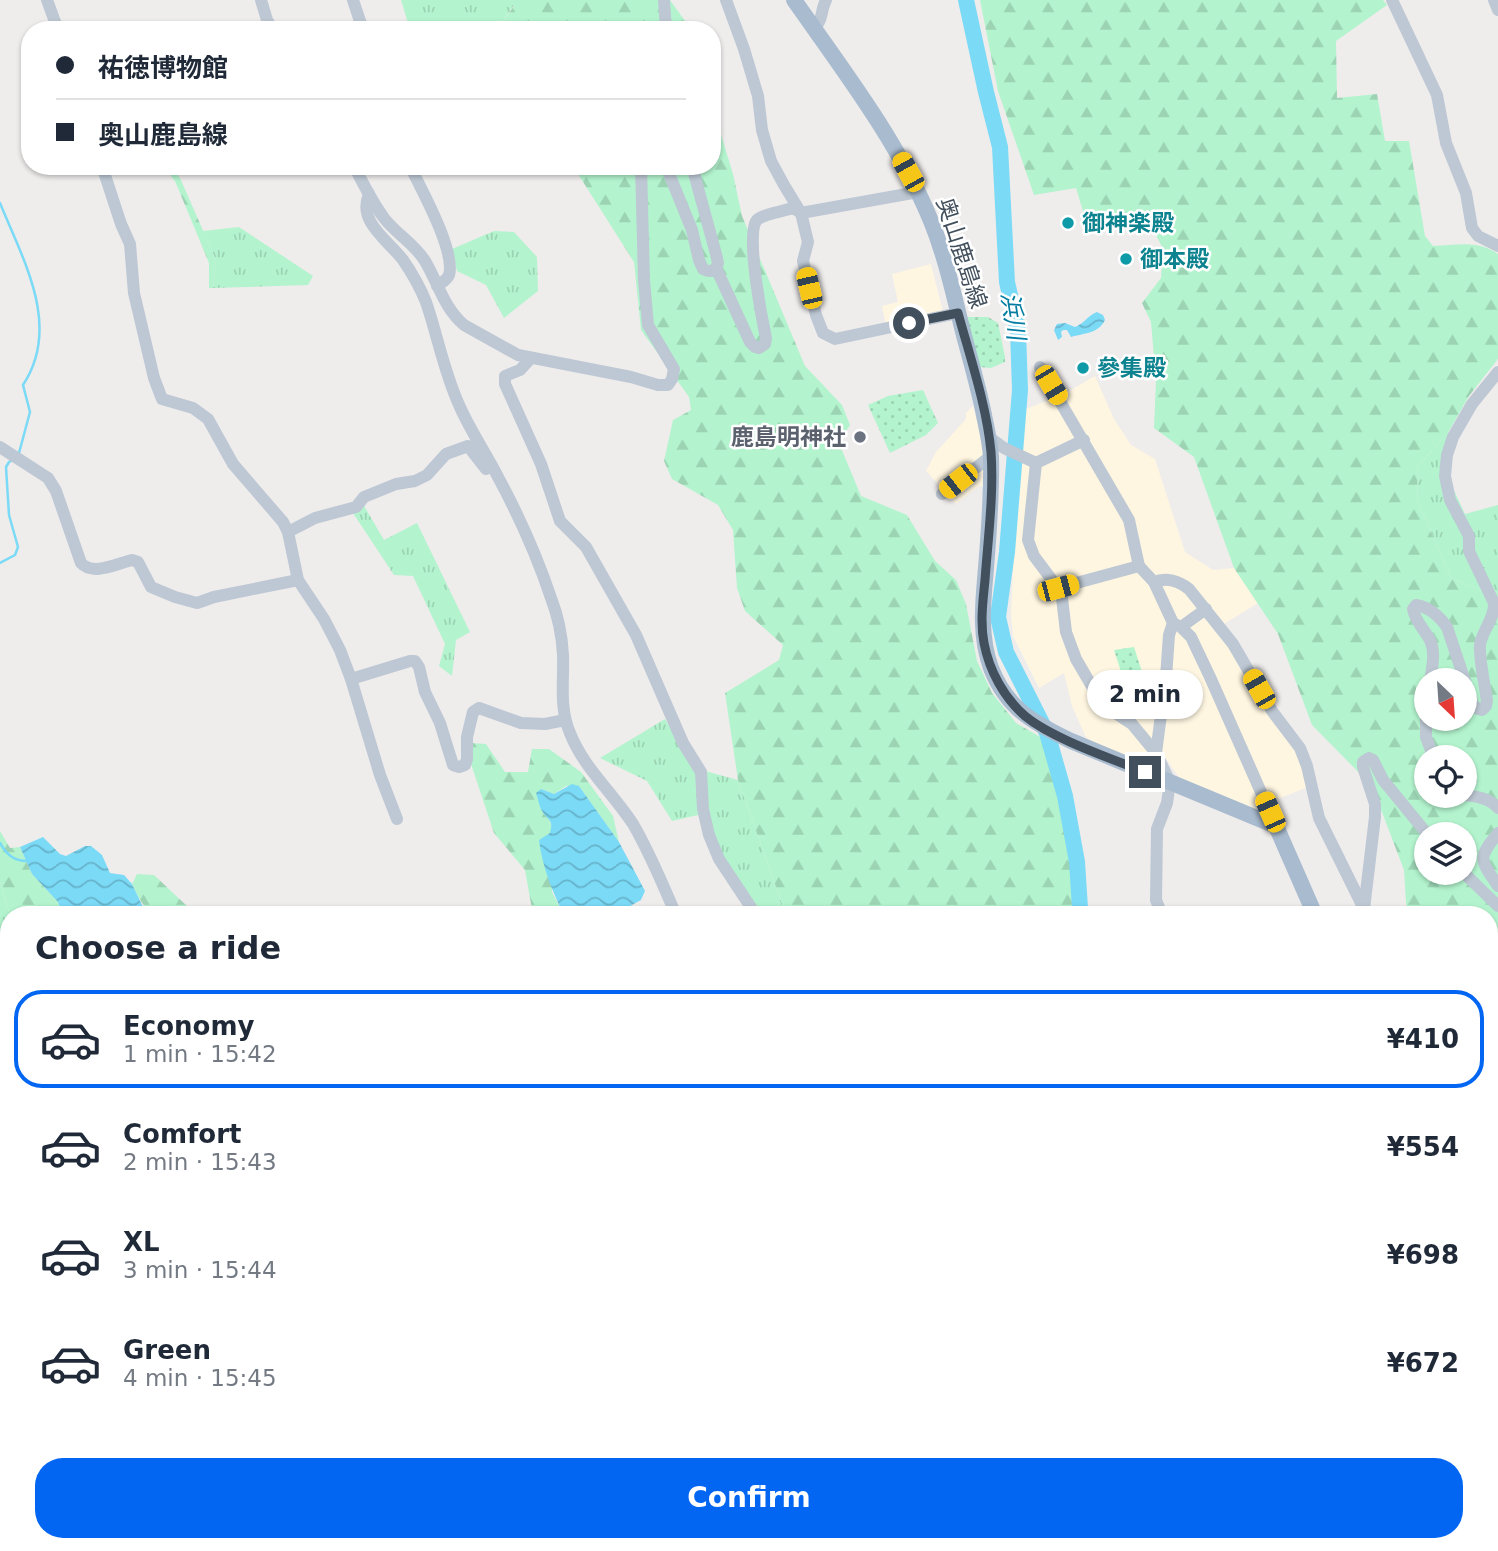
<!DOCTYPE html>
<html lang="en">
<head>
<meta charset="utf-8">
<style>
	body { margin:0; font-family:"DejaVu Sans","Noto Sans JP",sans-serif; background:#f2f2f3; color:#1f2937; height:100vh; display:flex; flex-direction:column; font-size:26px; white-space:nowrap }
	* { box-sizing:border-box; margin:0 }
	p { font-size:23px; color:#747a83 }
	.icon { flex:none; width:38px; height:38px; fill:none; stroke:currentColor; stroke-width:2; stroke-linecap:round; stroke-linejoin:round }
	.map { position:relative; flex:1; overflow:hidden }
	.side { position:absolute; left:0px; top:906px; width:1498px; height:646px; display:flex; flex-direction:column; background:#fff; border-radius:28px 28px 0 0; box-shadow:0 2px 5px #0004 }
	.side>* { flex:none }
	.banner { position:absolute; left:21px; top:21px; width:700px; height:154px; border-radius:28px; box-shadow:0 2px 5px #0004; display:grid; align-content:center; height:154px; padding:0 35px; background:#fff }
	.needle { width:46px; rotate:155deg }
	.controls { position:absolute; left:1414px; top:668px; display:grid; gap:14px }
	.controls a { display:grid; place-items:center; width:63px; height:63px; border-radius:50%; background:#fff; box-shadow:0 2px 5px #0004; font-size:35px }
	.end { position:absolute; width:32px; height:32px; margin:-16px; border:9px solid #424f5c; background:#fff; box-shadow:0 0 0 4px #fff }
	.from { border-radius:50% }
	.bubble { position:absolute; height:49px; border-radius:24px; background:#fff; box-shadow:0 2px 5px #0004; font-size:23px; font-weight:700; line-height:49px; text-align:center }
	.car { position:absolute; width:21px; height:42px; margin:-21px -10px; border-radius:9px; box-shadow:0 0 5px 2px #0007; background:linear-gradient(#f5c518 24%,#345 0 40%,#f5c518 0 76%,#345 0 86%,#f5c518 0) }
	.banner b { display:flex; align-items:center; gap:24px; height:66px; font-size:26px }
	.banner b+b { border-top:2px solid #e0e1e3 }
	.banner i { width:18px; height:18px; background:#1f2937 }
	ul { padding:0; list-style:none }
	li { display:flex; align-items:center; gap:21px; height:98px; margin:0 14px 10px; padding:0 21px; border:4px solid transparent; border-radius:28px }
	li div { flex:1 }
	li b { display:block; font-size:26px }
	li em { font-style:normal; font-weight:700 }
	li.on { border-color:#0366f2 }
	li>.icon { width:63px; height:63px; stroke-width:1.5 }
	h2 { padding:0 35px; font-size:32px; line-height:84px }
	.action { display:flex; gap:14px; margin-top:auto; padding:14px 35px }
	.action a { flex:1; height:80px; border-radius:28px; background:#0366f2; color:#fff; font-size:28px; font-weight:700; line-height:80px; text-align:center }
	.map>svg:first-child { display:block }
</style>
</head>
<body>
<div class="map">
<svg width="1498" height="1551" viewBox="0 0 1498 1551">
	<defs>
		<pattern id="grass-tufts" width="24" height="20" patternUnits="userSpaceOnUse" patternTransform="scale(1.75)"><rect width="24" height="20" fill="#b3f4ce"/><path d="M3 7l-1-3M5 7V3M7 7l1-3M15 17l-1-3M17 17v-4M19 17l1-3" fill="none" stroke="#9bd3b3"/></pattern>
		<pattern id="forest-firs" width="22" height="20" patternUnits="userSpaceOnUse" patternTransform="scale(1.75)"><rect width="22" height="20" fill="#b3f4ce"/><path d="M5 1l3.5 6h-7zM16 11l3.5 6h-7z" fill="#9bd3b3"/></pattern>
		<pattern id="garden-dots" width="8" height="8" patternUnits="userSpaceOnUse" patternTransform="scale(1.75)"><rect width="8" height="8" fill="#b3f4ce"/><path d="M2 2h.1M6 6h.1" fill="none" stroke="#9bd3b3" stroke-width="1.8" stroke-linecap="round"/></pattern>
		<pattern id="water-waves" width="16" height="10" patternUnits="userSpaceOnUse" patternTransform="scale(1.75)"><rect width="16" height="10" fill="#7bdaf6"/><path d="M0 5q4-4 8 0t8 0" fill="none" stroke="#66b3ca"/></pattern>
	</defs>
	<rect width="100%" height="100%" fill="#efecec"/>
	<g fill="#fef6e1">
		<polygon points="931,264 943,312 886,326 882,306 898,302 892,274"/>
		<polygon points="1095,376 1114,419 1131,445 1155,459 1185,552 1213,570 1234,568 1258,603 1219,627 1295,749 1308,787 1275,800 1253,813 1184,785 1163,754 1133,764 1088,742 1072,706 1064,673 1039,688 1013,636 1011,615 1013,570 1021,450 1026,409 1064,394"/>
		<polygon points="973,406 985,451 984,487 979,486 956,504 926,471 936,452 966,419 966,413"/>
	</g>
	<polygon fill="#e1ddde" points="1489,1341 1498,1361 1498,1493 1489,1496"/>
	<g fill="url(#grass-tufts)">
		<polygon points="401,0 509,0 514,5 497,30 410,30"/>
		<polygon points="239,227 313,276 308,285 213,288 216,260 203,231"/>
		<polygon points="494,231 514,232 537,257 538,291 504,318 486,285 457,271 452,249"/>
		<polygon points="1449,431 1443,467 1465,514 1498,505 1498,594 1484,591 1451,578 1418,502 1417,468"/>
		<polygon points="363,504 384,540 417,523 470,632 456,640 452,676 439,666 445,644 413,576 394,575 351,510"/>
		<polygon points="665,719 694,768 738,780 786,915 749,915 698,815 672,821 647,781 600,758"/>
		<polygon points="0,882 10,915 9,999 0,977"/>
		<polygon points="1498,1141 1498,1310 1489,1291 1489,1145"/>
		<polygon points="0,1452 9,1458 9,1544 25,1544 31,1551 0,1551"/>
	</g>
	<g fill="url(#forest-firs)" fill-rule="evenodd">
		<polygon points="509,0 670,0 688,25 690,30 497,30 514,6"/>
		<path d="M980 0H1383L1387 5 1336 41 1337 98 1377 94 1385 141H1409L1425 236 1433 246C1456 245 1479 240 1498 254V359L1469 396 1449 431 1417 468 1418 502 1451 578 1484 591 1498 594V1034L1489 1023V915H1410L1406 903 1404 870 1372 786 1312 725 1278 634 1234 568 1194 457 1154 428 1156 381 1151 322 1142 303 1161 278 1163 249 1154 231 1130 229 1118 231 1110 218H1105L1101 211 1085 218 1076 188 1034 195 998 91ZM1426 681H1465V719H1426ZM1426 758H1465V796H1426ZM1426 835H1465V873H1426Z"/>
		<polygon points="712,105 733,174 742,216 805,366 842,405 850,425 839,443 861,496 907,515 935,561 956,580 966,604 977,661 992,693 1016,723 1042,738 1068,833 1073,909 1071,915 786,915 738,780 725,693 779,660 783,645 745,611 737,588 733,530 718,505 672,479 664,461 673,420 691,410 689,397 641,330 634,262 578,174 577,166 712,166"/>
		<polygon points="163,166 171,166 180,178 216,260 213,288 209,288 209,263 175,181"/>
		<path d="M471 743 486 744 505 772H528L532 749H549L581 772 613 816 619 842 579 786H566L554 794 541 789 542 811C548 818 553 822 551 833L552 892 564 915H533L525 870 494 833 470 761Z"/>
		<polygon points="0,831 10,848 20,847 32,874 58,902 63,915 10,915 0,882"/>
		<path d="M137 874 154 875 188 907 184 915C150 915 147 916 132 884Z"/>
		<polygon points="0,1123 9,1132 9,1371 0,1353"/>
		<polygon points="127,1544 303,1544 295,1551 143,1551"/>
		<polygon points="590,1544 897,1544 902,1551 595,1551"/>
		<polygon points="946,1544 1048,1544 1052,1551 950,1551"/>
		<polygon points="1139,1544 1321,1544 1326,1551 1168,1551"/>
	</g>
	<g fill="url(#garden-dots)">
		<polygon points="964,317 988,317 998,323 1005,357 1005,362 991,368 980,367"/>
		<polygon points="923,390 938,423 926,435 890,453 868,405 888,396"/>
		<polygon points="1134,647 1144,678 1124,681 1114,650"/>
	</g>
	<polygon fill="#b3f4ce" points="1489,1358 1498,1379 1498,1413 1489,1416"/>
	<g fill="url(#water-waves)">
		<path d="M1097 312 1103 315 1105 320C1098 334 1084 333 1071 337L1067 330H1063L1061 332 1062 337 1058 340 1054 330 1057 324 1065 323 1075 327C1084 324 1088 315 1097 312Z"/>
		<path d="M572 784 579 786 619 842 645 891 641 900 614 915H564C552 891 542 866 539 840L550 833C554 819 548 821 542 811 539 806 538 798 536 793L541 789 554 794Z"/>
		<polygon points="43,837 60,854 66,856 85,846 91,846 102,855 110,873 124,875 132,884 143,907 157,915 63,915 58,902 32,874 20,847"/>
	</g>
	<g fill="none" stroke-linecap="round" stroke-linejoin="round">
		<g stroke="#7bdaf6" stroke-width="2.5">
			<path d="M0 203C23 260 62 326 23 385L30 412 19 453"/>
			<polyline points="0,563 15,555 18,547 9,515 6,467 9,462 13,460"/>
			<path d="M0 843C7 855 14 861 27 861"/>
			<polyline points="738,1544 743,1551"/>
			<polyline points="906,1544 911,1551"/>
		</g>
		<g stroke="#7bdaf6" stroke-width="16">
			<polyline points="966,0 986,92 1000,147 1007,282 1018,331 1020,390 1007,552 998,617 1006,652 1047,733 1065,796 1077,862 1080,908 1079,915"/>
			<polyline points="1368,1544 1376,1551"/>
		</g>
		<g stroke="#bdc8d4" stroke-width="12">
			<polyline points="47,0 58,30"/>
			<polyline points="261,0 267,20 273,30"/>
			<polyline points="353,0 363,30"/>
			<polyline points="664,0 666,30"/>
			<polyline points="726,0 744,49 758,96 762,130 771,161 784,185 801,213 808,242 803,261 816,315 823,333 835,339 958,313"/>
			<polyline points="1392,0 1437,95 1446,143 1466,193 1472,228 1478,236 1498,246"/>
			<polyline points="1494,0 1498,10"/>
			<path d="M814 29C824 18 820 12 826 0"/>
			<polyline points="102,166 121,224 130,244 134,293 154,378 162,399 193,408 208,419 233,464 283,522 288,532 298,580 324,619 340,650 351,679 380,775 397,819"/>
			<path d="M354 166C363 183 372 202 384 218 396 234 414 243 425 261 438 283 444 308 464 325L518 355 631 377 658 385H668L672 379 674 369 648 325 644 280 641 166"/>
			<path d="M410 166C421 189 456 251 449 275 447 280 441 283 437 286"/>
			<polyline points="666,166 692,230 699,260 703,269 708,271 712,271 716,268"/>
			<path d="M692 166 716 254 718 263 716 268 750 342 755 347 759 348 765 344 766 338C762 319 745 232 757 220 763 214 784 211 793 208L801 213 918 192"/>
			<path d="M369 194C357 222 388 240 403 260 412 273 420 287 426 302 438 337 444 373 460 407 471 432 486 453 498 477 519 516 537 556 551 598 558 616 562 635 563 655 564 681 559 708 570 733 583 767 613 793 633 824 650 853 663 885 676 915"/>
			<polyline points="531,358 520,370 505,376 505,384 541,464 560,521 586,547 636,635 683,743 701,772 703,809 709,835 719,859 756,915"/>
			<polyline points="1040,367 1129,520 1139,566 1154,582 1173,623 1181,627 1191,637 1210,677 1276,826"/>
			<polyline points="989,437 1004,448 1036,463 1084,440"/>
			<path d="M0 447 48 478 56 491 81 563C93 576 116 564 132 560L138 562 151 587 175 597 197 603 214 597 298 580"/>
			<polyline points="1036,463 1028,540 1034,556 1058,588 1062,598 1066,632 1076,659 1097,695 1106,707 1132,724 1156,753 1170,782 1167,803 1157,829 1156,900 1162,915"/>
			<polyline points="942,494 991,456"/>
			<polyline points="288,532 315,518 356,507 364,497 396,484 415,481 427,475 446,454 468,446 486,469"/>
			<path d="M1154 582C1166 577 1179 581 1189 589L1233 644 1272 711 1300 748 1307 766 1319 818 1367 915"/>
			<polyline points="1058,588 1139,566"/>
			<polyline points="1181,627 1206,609"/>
			<polyline points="351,679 410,661 415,661 419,667 425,692 440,723 453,765 459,767 465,765 467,759 467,737 473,712 479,708 521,723 545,724 565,720"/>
			<path d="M1430 681C1432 667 1436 653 1430 640 1424 629 1415 621 1413 609L1416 605C1430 607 1439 616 1447 627L1473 705 1478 709 1482 710 1486 706 1487 701C1485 685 1479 660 1480 645 1482 630 1495 619 1494 603L1469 551V536L1450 500 1445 476 1447 455 1453 437 1472 404 1498 372"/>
			<polyline points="1426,716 1426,737 1434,758"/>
			<polyline points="1156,753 1166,677 1169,635 1173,623"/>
			<path d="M1465 795C1478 797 1489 798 1498 808"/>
			<path d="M1498 833C1477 859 1480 859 1498 886"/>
			<polyline points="1464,873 1498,906"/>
			<polyline points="1364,909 1375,817 1375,804 1363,767 1363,762 1369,758 1373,760 1383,780 1428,835"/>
			<polyline points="0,1010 9,1019"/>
			<polyline points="1489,1065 1498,1075"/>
			<polyline points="1489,1138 1498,1134"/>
			<polyline points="472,1544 474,1551"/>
			<polyline points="933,1544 939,1551"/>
			<polyline points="1083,1544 1088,1551"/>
			<polyline points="1422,1544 1426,1551"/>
		</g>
		<g stroke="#a8bbcf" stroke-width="16">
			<path d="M794 0C843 70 898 141 931 221 947 260 955 302 966 343 972 365 978 387 983 410 986 426 990 441 991 457 992 494 989 531 986 568 983 602 979 635 991 668 1007 709 1034 723 1071 741L1276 826 1315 915"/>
			<polyline points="1489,1317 1498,1338"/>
		</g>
	</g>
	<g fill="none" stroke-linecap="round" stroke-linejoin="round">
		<path stroke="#424f5c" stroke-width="9" d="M909 323 958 313C970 357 987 407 991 452 994 494 988 538 985 580 983 600 980 622 984 643 989 670 1004 698 1025 716 1053 739 1110 758 1145 772"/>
	</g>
	<g fill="#0f9aa8" stroke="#fff" stroke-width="2.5">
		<circle cx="1068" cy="223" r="7"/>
		<circle cx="1126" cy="259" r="7"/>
		<circle cx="1083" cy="368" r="7"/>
	</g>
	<circle fill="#6b7280" stroke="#fff" stroke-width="2.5" cx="860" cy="437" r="7"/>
	<g text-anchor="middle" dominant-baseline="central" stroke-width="5" stroke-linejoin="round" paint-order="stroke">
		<g font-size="23" font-weight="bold" fill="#0d838f" stroke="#fff" text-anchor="start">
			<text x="1082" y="223">御神楽殿</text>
			<text x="1140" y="259">御本殿</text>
			<text x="1097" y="368">參集殿</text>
		</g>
		<g font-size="23" fill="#424f5c" stroke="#fff">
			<text transform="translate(962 253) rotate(72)">奥山鹿島線</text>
		</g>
		<g font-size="23" font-weight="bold" fill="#5b616d" stroke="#fff" text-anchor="end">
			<text x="846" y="437">鹿島明神社</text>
		</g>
		<g font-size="24" font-style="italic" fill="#027ca1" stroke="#fff">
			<text transform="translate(1013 316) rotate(81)">浜川</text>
		</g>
	</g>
</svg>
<div class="controls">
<a><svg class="needle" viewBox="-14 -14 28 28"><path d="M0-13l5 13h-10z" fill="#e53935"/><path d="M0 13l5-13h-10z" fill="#747a83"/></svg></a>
<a><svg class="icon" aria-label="locate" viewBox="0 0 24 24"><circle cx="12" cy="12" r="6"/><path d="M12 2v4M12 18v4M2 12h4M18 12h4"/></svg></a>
<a><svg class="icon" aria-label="layers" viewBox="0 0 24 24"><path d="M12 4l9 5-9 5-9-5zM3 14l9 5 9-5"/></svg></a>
</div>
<i class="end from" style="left:909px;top:323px"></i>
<i class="end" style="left:1145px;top:772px"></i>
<div class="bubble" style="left:1087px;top:670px;width:116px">2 min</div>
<i class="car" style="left:908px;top:172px;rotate:331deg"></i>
<i class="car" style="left:809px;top:288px;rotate:347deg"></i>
<i class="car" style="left:1051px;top:385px;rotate:149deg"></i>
<i class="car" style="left:958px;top:481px;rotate:232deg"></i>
<i class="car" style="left:1058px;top:588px;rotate:75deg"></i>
<i class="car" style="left:1259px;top:689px;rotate:330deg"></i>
<i class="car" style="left:1270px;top:812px;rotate:336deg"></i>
<div class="banner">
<b><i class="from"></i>祐徳博物館</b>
<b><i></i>奥山鹿島線</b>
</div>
<section class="side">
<h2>Choose a ride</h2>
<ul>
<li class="on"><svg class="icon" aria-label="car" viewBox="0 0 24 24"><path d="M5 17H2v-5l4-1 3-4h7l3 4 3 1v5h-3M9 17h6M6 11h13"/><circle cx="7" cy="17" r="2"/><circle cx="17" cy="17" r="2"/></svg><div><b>Economy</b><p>1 min · 15:42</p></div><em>¥410</em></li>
<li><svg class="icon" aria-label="car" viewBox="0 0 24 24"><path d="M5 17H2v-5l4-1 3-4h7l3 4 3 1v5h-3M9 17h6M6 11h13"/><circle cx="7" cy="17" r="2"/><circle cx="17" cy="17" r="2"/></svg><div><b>Comfort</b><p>2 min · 15:43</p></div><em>¥554</em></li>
<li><svg class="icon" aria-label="car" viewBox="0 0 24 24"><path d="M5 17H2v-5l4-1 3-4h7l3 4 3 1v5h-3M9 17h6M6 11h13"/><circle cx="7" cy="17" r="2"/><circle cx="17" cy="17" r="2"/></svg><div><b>XL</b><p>3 min · 15:44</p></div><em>¥698</em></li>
<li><svg class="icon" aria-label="car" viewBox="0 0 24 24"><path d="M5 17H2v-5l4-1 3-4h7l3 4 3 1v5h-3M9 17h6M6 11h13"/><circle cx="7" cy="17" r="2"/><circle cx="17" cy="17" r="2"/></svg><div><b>Green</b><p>4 min · 15:45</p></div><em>¥672</em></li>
</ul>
<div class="action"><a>Confirm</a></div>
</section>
</div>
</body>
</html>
